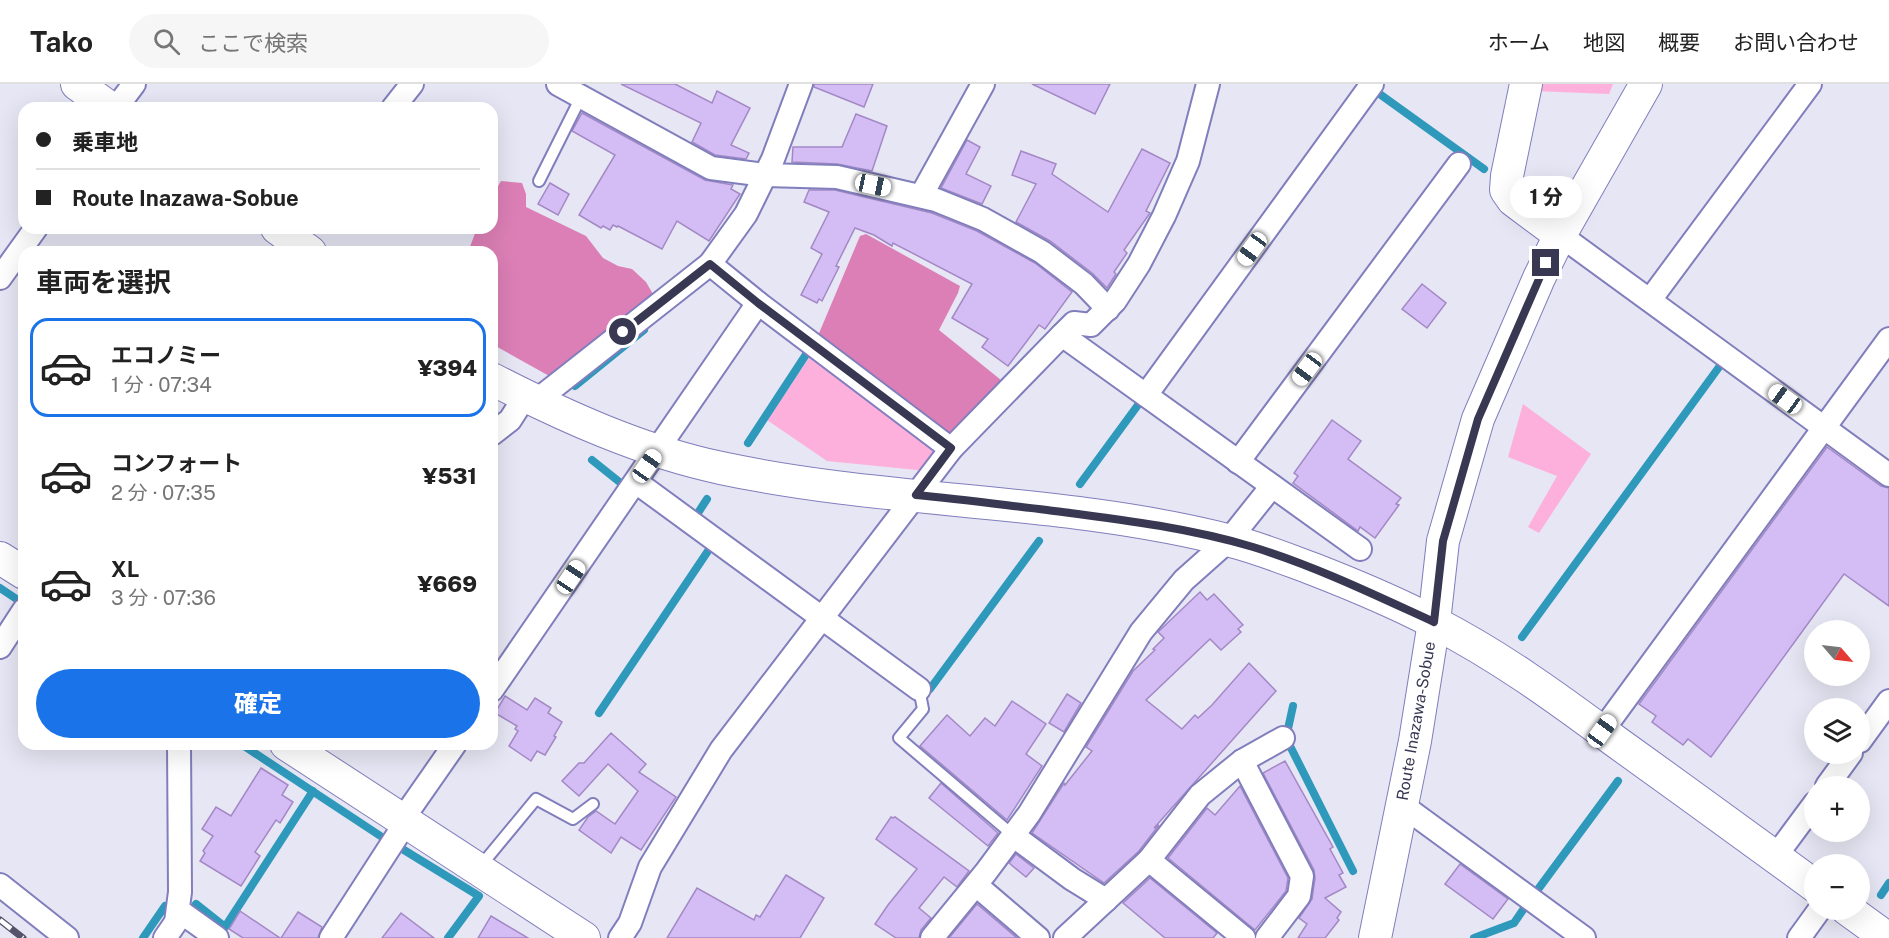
<!DOCTYPE html>
<html lang="ja">
<head>
<meta charset="utf-8">
<style>
	body { margin:0; font-family:"Public Sans","Noto Sans JP",sans-serif; background:#f6f6f6; color:#222; height:100vh; display:flex; flex-direction:column; font-size:22px; white-space:nowrap }
	* { box-sizing:border-box; margin:0 }
	p { font-size:20px; color:#767676 }
	.icon { flex:none; width:33px; height:33px; fill:none; stroke:currentColor; stroke-width:2; stroke-linecap:round; stroke-linejoin:round }
	.map { position:relative; flex:1; overflow:hidden }
	.side { position:absolute; left:18px; top:162px; width:480px; height:504px; display:flex; flex-direction:column; background:#fff; border-radius:18px; box-shadow:0 6px 24px #0002 }
	.side>* { flex:none }
	.banner { position:absolute; left:18px; top:18px; width:480px; height:132px; border-radius:18px; box-shadow:0 6px 24px #0002; display:grid; align-content:center; height:132px; padding:0 18px; background:#fff }
	.needle { width:39px; rotate:118deg }
	.fabs { position:absolute; left:1804px; top:536px; display:grid; gap:12px }
	.fabs a { display:grid; place-items:center; width:66px; height:66px; border-radius:50%; background:#fff; box-shadow:0 6px 24px #0002; font-size:30px }
	.end { position:absolute; width:27px; height:27px; margin:-14px; border:8px solid #383853; background:#fff; box-shadow:0 0 0 3px #fff }
	.from { border-radius:50% }
	.bubble { position:absolute; height:42px; border-radius:21px; background:#fff; box-shadow:0 6px 24px #0002; font-size:20px; font-weight:800; line-height:42px; text-align:center }
	.car { position:absolute; width:18px; height:36px; margin:-18px -9px; border-radius:8px; box-shadow:0 0 4px 2px #0007; background:linear-gradient(#fff 24%,#345 0 40%,#fff 0 76%,#345 0 86%,#fff 0) }
	.banner b { display:flex; align-items:center; gap:21px; height:57px; font-size:22px }
	.banner b+b { border-top:2px solid #e0e0e0 }
	.banner i { width:15px; height:15px; background:#222 }
	ul { padding:0; list-style:none }
	li { display:flex; align-items:center; gap:18px; height:99px; margin:0 12px 9px; padding:0 6px; border:3px solid transparent; border-radius:18px }
	li div { flex:1 }
	li b { display:block; font-size:22px }
	li em { font-style:normal; font-weight:800 }
	li.current { border-color:#1a73e8 }
	li>.icon { width:54px; height:54px; stroke-width:1.5 }
	h2 { padding:0 18px; font-size:27px; line-height:72px }
	.button { display:flex; gap:12px; margin-top:auto; padding:12px 18px }
	.button a { flex:1; height:69px; border-radius:36px; background:#1a73e8; color:#fff; font-size:24px; font-weight:800; line-height:69px; text-align:center }
	header { display:flex; align-items:center; gap:36px; box-sizing:border-box; height:84px; padding:0 30px; background:#fff; border-bottom:2px solid #e0e0e0 }
	header strong { font-size:28px }
	nav { display:flex; gap:33px; margin-inline-start:auto; font-size:21px }
	.search { width:420px; height:54px; background:#f6f6f6; display:flex; align-items:center; gap:15px; box-sizing:border-box; padding:0 21px; border-radius:33px; color:#767676; font-size:22px }
	.map>svg:first-child { display:block }
</style>
</head>
<body>
<header>
<strong>Tako</strong>
<div class="search"><svg class="icon" aria-label="search" viewBox="0 0 24 24"><circle cx="10" cy="10" r="6"/><path d="M15 15l6 6"/></svg>ここで検索</div>
<nav><a>ホーム</a><a>地図</a><a>概要</a><a>お問い合わせ</a></nav>
</header>
<div class="map">
<svg width="1889" height="854" viewBox="0 0 1889 854">
	<rect width="100%" height="100%" fill="#e6e6f4"/>
	<g fill="#fdb0dc">
		<polygon points="1536,0 1613,0 1609,10 1534,7"/>
		<polygon points="813,268 942,366 927,387 827,377 767,336"/>
		<polygon points="1523,320 1591,370 1539,449 1528,443 1557,392 1508,373"/>
	</g>
	<g fill="#dc7fb6">
		<polygon points="501,97 522,99 526,110 526,123 586,152 603,174 618,182 632,185 646,198 653,210 551,293 492,260 492,168 468,168 477,144 492,144 492,112"/>
		<polygon points="866,150 960,202 958,209 939,246 1001,296 952,348 944,348 817,254 860,152"/>
	</g>
	<g fill="none" stroke-linecap="round" stroke-linejoin="round">
		<g stroke="#2f99bc" stroke-width="8">
			<polyline points="1381,11 1484,85"/>
			<polyline points="575,302 644,246"/>
			<polyline points="748,359 807,269"/>
			<polyline points="592,376 622,400"/>
			<polyline points="1080,400 1138,321"/>
			<polyline points="696,432 707,415"/>
			<polyline points="0,504 15,514"/>
			<polyline points="1522,553 1722,279"/>
			<polyline points="930,605 1039,457"/>
			<polyline points="1293,622 1286,654 1353,787"/>
			<polyline points="599,629 710,464"/>
			<polyline points="241,660 385,755"/>
			<polyline points="399,763 479,812 448,854"/>
			<polyline points="1539,804 1618,697"/>
			<polyline points="1881,811 1889,799"/>
			<polyline points="196,820 225,843 313,707"/>
			<polyline points="143,854 165,822"/>
			<polyline points="1474,854 1514,839 1527,820"/>
		</g>
	</g>
	<g fill="#d4bdf4" stroke="#a388c5" stroke-width="1.5">
		<polygon points="621,0 675,0 712,19 717,7 750,24 731,61 749,69 746,75 715,71 692,58 701,39"/>
		<polygon points="814,0 873,0 864,23 814,3"/>
		<polygon points="1032,0 1110,0 1095,30"/>
		<polygon points="582,29 705,96 733,101 731,105 740,110 709,157 677,137 662,165 618,142 617,143 613,141 610,146 603,142 601,144 579,131 615,71 572,47"/>
		<polygon points="856,30 887,42 872,87 837,80 792,78 793,63 842,63"/>
		<polygon points="967,56 980,63 966,90 991,102 982,120 941,104"/>
		<polygon points="1142,65 1170,79 1146,127 1150,129 1124,166 1127,169 1114,188 1116,190 1107,204 1092,189 1050,157 1016,138 1036,100 1012,91 1021,67 1056,80 1052,90 1108,128"/>
		<polygon points="550,99 569,110 558,131 538,120"/>
		<polygon points="809,106 835,106 932,129 977,147 1035,179 1072,208 1045,245 1039,241 1008,282 982,263 988,255 952,234 972,200 893,159 892,162 874,151 855,144 836,182 839,183 822,217 819,215 817,219 801,211 822,170 811,164 829,128 804,118"/>
		<polygon points="1422,200 1446,219 1427,244 1402,225"/>
		<polygon points="1332,336 1361,357 1348,375 1401,414 1396,420 1399,421 1375,454 1360,443 1358,447 1293,399 1298,392 1294,389"/>
		<polygon points="1827,363 1881,402 1889,404 1889,522 1844,490 1711,673 1688,655 1683,661 1652,638 1656,632 1639,620"/>
		<polygon points="1200,508 1207,516 1214,510 1243,541 1238,545 1241,548 1221,566 1210,555 1146,616 1182,645 1195,631 1198,634 1212,621 1249,579 1276,607 1154,744 1159,741 1139,767 1104,799 1032,749 1064,699 1065,701 1092,667 1086,663 1133,587 1155,566 1153,565 1164,554 1158,548"/>
		<polygon points="1067,610 1081,619 1064,648 1049,639"/>
		<polygon points="505,612 527,626 535,614 551,624 548,629 562,638 554,652 556,653 545,671 537,667 531,677 509,662 518,647 515,645 517,642 495,629"/>
		<polygon points="1012,617 1046,640 1026,670 1042,682 1007,736 920,662 947,631 970,652 985,634 995,642"/>
		<polygon points="611,649 646,680 639,688 676,713 641,766 621,753 611,769 579,746 588,733 596,727 615,740 638,707 608,680 579,712 562,697 579,679 584,679"/>
		<polygon points="1285,677 1333,763 1330,765 1343,789 1339,791 1346,803 1325,814 1341,828 1337,834 1339,836 1325,854 1298,854 1307,840 1299,834 1312,815 1315,794 1314,786 1263,689"/>
		<polygon points="261,684 288,701 282,711 293,718 280,739 276,736 255,768 260,772 241,802 200,777 205,769 203,767 213,752 202,745 216,723 231,732"/>
		<polygon points="941,699 998,749 988,762 929,714"/>
		<polygon points="1240,702 1288,794 1286,807 1255,846 1168,774 1207,724 1215,731"/>
		<polygon points="891,733 893,734 895,733 969,787 957,803 944,793 919,824 931,834 921,846 919,854 896,854 875,840 888,821 917,785 876,755"/>
		<polygon points="1016,770 1034,784 1026,793 1009,779"/>
		<polygon points="1460,780 1508,815 1493,835 1445,800"/>
		<polygon points="786,791 824,814 800,854 667,854 697,804 754,836 756,831 760,833"/>
		<polygon points="1150,794 1217,849 1213,854 1165,854 1123,819"/>
		<polygon points="977,820 1017,854 949,854"/>
		<polygon points="240,827 280,854 243,854 229,845"/>
		<polygon points="298,828 322,843 318,854 281,854"/>
		<polygon points="401,829 434,854 382,854"/>
		<polygon points="491,832 528,854 478,854"/>
	</g>
	<g fill="none" stroke-linecap="round" stroke-linejoin="round">
		<defs>
			<g id="lane">
				<polyline points="539,97 581,13"/>
				<polyline points="919,605 923,625 899,654 1014,752"/>
				<polyline points="479,784 536,715 573,735 593,720"/>
			</g>
			<g id="street">
				<polyline points="558,0 711,84 765,91 837,93 936,116 983,135 1042,168 1084,200 1108,225"/>
				<polyline points="116,24 134,0"/>
				<polyline points="393,24 412,0"/>
				<polyline points="921,112 983,0"/>
				<polyline points="1560,151 1889,391"/>
				<polyline points="710,180 758,219 951,365 1062,251 1360,465"/>
				<polyline points="0,194 36,144"/>
				<polyline points="1650,216 1810,0"/>
				<polyline points="1062,251 1074,239 1091,241 1115,217 1139,180 1164,132 1188,77 1208,0"/>
				<polyline points="1146,311 1372,0"/>
				<polyline points="536,317 710,180 746,130 773,75 801,0"/>
				<polyline points="492,350 510,336 526,311"/>
				<polyline points="1238,378 1459,80"/>
				<polyline points="636,398 919,605"/>
				<polyline points="0,563 24,526"/>
				<polyline points="492,606 758,219"/>
				<polyline points="1602,647 1889,255"/>
				<polyline points="1860,657 1889,617"/>
				<polyline points="1242,677 1302,792 1299,812 1267,854"/>
				<polyline points="1827,702 1851,669"/>
				<polyline points="1402,721 1584,854"/>
				<polyline points="402,736 455,660"/>
				<polyline points="1014,752 1072,795 1106,816"/>
				<polyline points="1775,773 1815,719"/>
				<polyline points="1149,776 1244,854"/>
				<polyline points="0,801 67,854"/>
				<polyline points="976,801 1038,854"/>
				<polyline points="178,826 217,854"/>
				<polyline points="165,854 176,838 180,808 179,660"/>
				<polyline points="331,854 406,738"/>
				<polyline points="620,854 630,839 650,783 721,666 951,365"/>
				<polyline points="932,854 986,788 1029,730 1141,548 1184,496 1229,456 1272,402"/>
				<polyline points="1065,854 1149,776 1200,711 1242,677 1283,654"/>
				<polyline points="1799,854 1820,825"/>
			</g>
			<g id="secondary">
				<polyline points="77,0 110,24"/>
				<polyline points="1526,0 1507,92 1506,106 1513,116 1560,151"/>
				<polyline points="277,144 310,168"/>
				<path d="M492 295C564 332 641 367 721 384 889 420 1064 414 1231 457 1259 464 1286 475 1313 485 1354 501 1395 518 1433 538 1498 571 1557 614 1615 657 1682 705 1748 753 1815 802"/>
				<polyline points="0,474 24,489"/>
				<polyline points="286,660 584,854"/>
				<polyline points="1847,825 1887,854"/>
				<polyline points="1375,854 1415,657 1434,538 1443,457 1478,335 1539,194 1560,151 1646,0"/>
			</g>
		</defs>
		<use href="#lane" stroke="#807ebc" stroke-width="14"/>
		<use href="#street" stroke="#807ebc" stroke-width="26"/>
		<use href="#secondary" stroke="#807ebc" stroke-width="34"/>
		<use href="#lane" stroke="#fff" stroke-width="10"/>
		<use href="#street" stroke="#fff" stroke-width="22"/>
		<use href="#secondary" stroke="#fff" stroke-width="32"/>
		<defs>
			<polyline id="rail" points="0,836 23,854"/>
		</defs>
		<use href="#rail" stroke="#53536c" stroke-width="7"/>
		<use href="#rail" stroke="#fff" stroke-width="4.5" stroke-dasharray="14" stroke-linecap="butt"/>
	</g>
	<g fill="none" stroke-linecap="round" stroke-linejoin="round">
		<path stroke="#383853" stroke-width="8" d="M623 248 710 180 758 219 951 364 916 411C960 415 1004 421 1047 426 1116 435 1186 443 1253 463 1315 482 1375 511 1434 538L1443 457 1478 335 1546 179"/>
	</g>
	<g text-anchor="middle" dominant-baseline="central" stroke-width="6" stroke-linejoin="round" paint-order="stroke">
		<g font-size="16" fill="#383853" stroke="#fff">
			<text transform="translate(1416 637) rotate(-80)">Route Inazawa-Sobue</text>
		</g>
	</g>
</svg>
<div class="fabs">
<a><svg class="needle" viewBox="-14 -14 28 28"><path d="M0-13l5 13h-10z" fill="#e53935"/><path d="M0 13l5-13h-10z" fill="#767676"/></svg></a>
<a><svg class="icon" aria-label="layers" viewBox="0 0 24 24"><path d="M12 4l9 5-9 5-9-5zM3 14l9 5 9-5"/></svg></a>
<a>+</a>
<a>−</a>
</div>
<i class="end from" style="left:623px;top:248px"></i>
<i class="end" style="left:1546px;top:179px"></i>
<div class="bubble" style="left:1510px;top:92px;width:72px">1 分</div>
<i class="car" style="left:873px;top:101px;rotate:102deg"></i>
<i class="car" style="left:1252px;top:165px;rotate:216deg"></i>
<i class="car" style="left:1307px;top:285px;rotate:217deg"></i>
<i class="car" style="left:1785px;top:315px;rotate:306deg"></i>
<i class="car" style="left:647px;top:382px;rotate:35deg"></i>
<i class="car" style="left:571px;top:493px;rotate:34deg"></i>
<i class="car" style="left:1602px;top:647px;rotate:36deg"></i>
<div class="banner">
<b><i class="from"></i>乗車地</b>
<b><i></i>Route Inazawa-Sobue</b>
</div>
<section class="side">
<h2>車両を選択</h2>
<ul>
<li class="current"><svg class="icon" aria-label="car" viewBox="0 0 24 24"><path d="M5 17H2v-5l4-1 3-4h7l3 4 3 1v5h-3M9 17h6M6 11h13"/><circle cx="7" cy="17" r="2"/><circle cx="17" cy="17" r="2"/></svg><div><b>エコノミー</b><p>1 分 · 07:34</p></div><em>¥394</em></li>
<li><svg class="icon" aria-label="car" viewBox="0 0 24 24"><path d="M5 17H2v-5l4-1 3-4h7l3 4 3 1v5h-3M9 17h6M6 11h13"/><circle cx="7" cy="17" r="2"/><circle cx="17" cy="17" r="2"/></svg><div><b>コンフォート</b><p>2 分 · 07:35</p></div><em>¥531</em></li>
<li><svg class="icon" aria-label="car" viewBox="0 0 24 24"><path d="M5 17H2v-5l4-1 3-4h7l3 4 3 1v5h-3M9 17h6M6 11h13"/><circle cx="7" cy="17" r="2"/><circle cx="17" cy="17" r="2"/></svg><div><b>XL</b><p>3 分 · 07:36</p></div><em>¥669</em></li>
</ul>
<div class="button"><a>確定</a></div>
</section>
</div>
</body>
</html>
